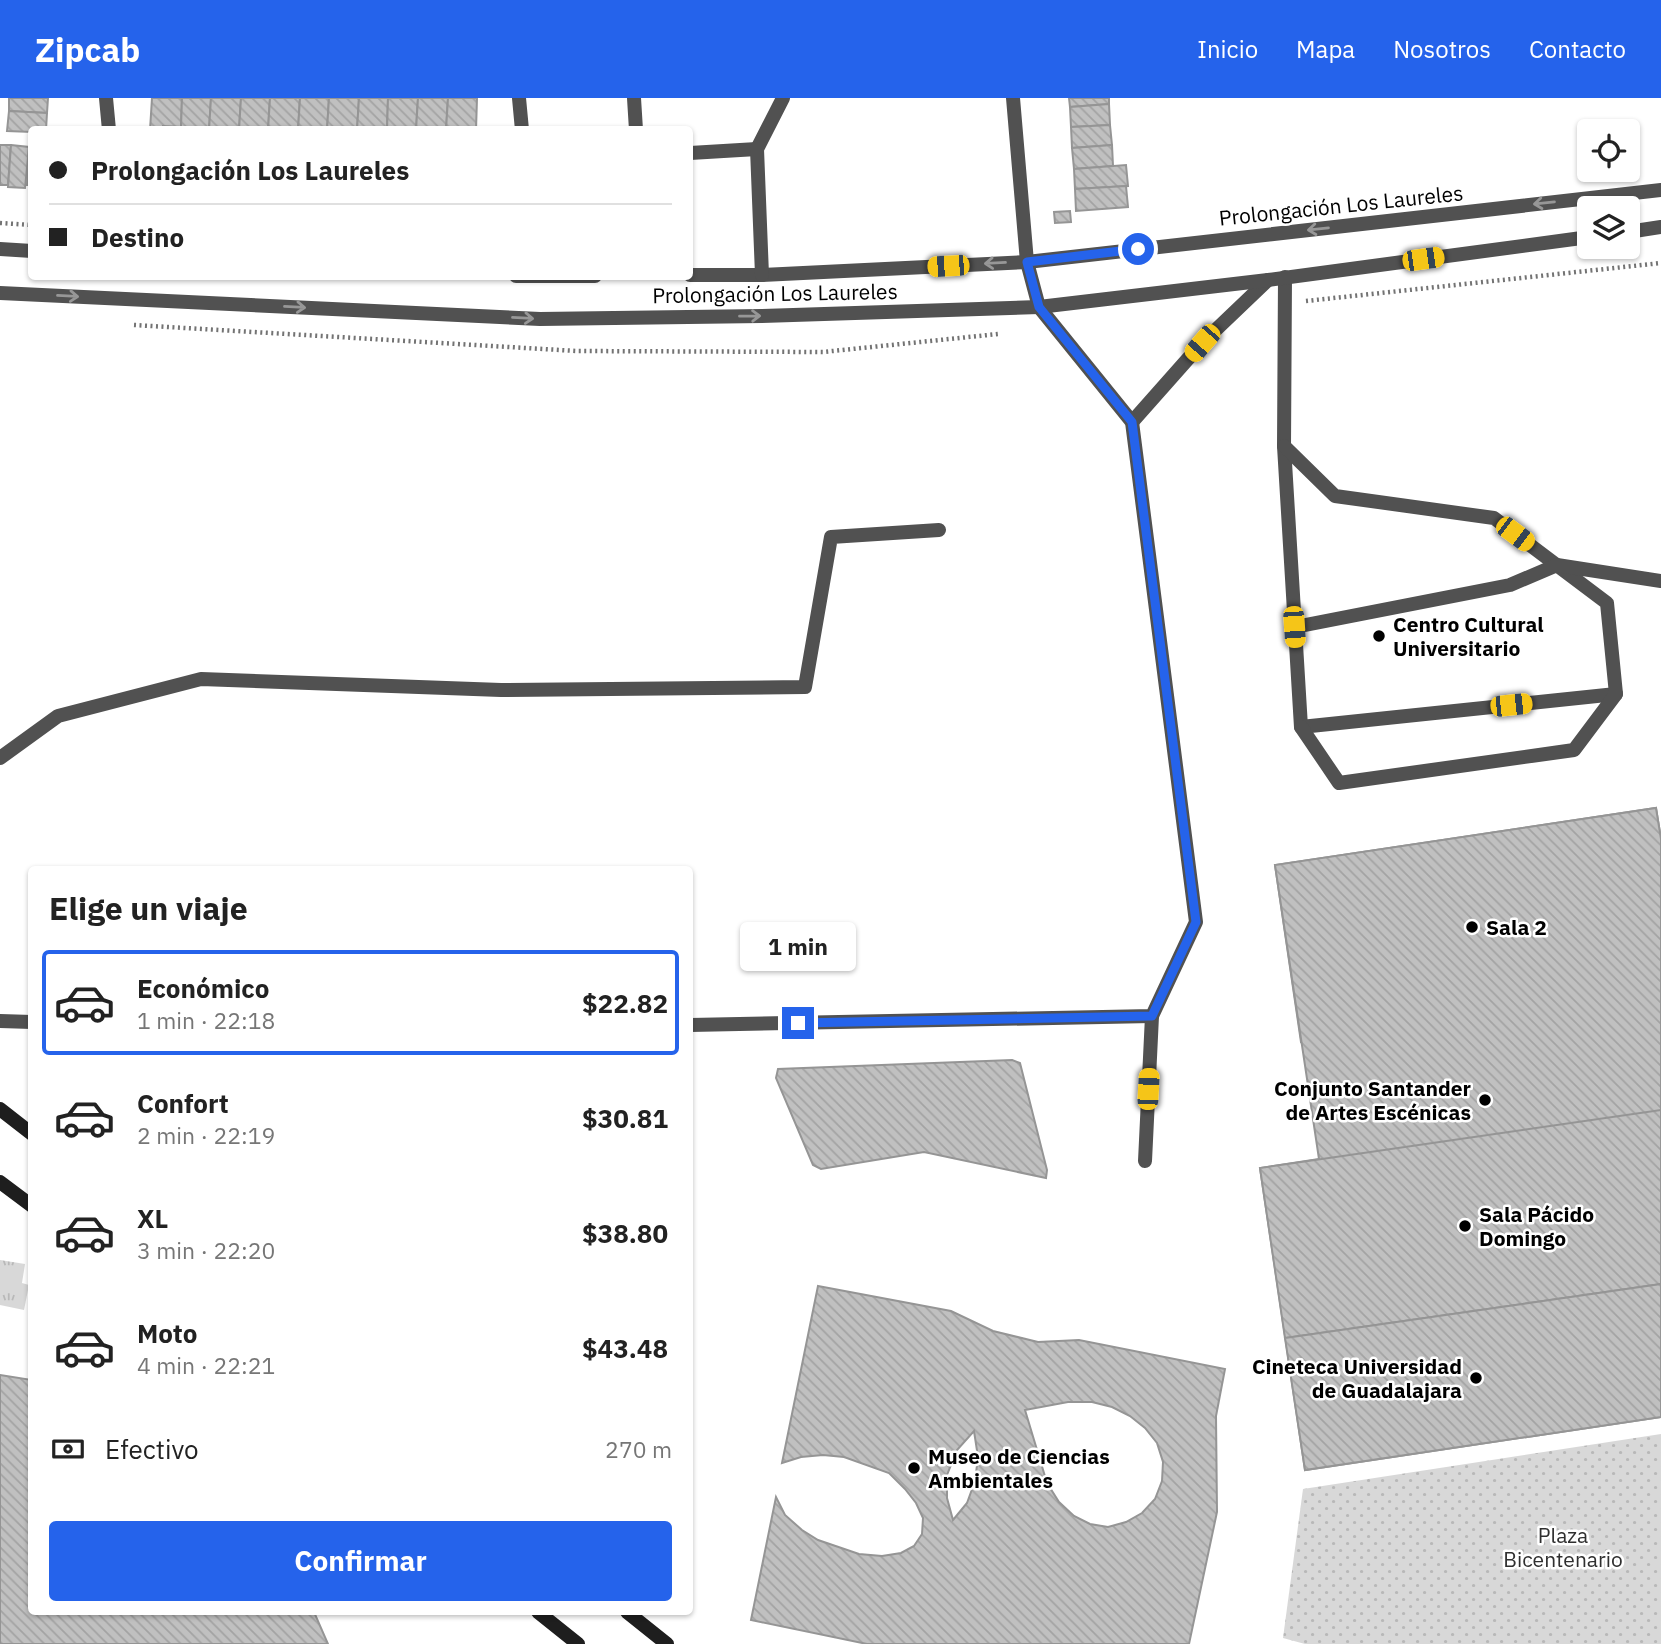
<!DOCTYPE html>
<html lang="es">
<head>
<meta charset="utf-8">
<style>
	body { margin:0; font-family:"IBM Plex Sans",sans-serif; background:#f2f2f2; color:#222; height:100vh; display:flex; flex-direction:column; font-size:26px; white-space:nowrap }
	* { box-sizing:border-box; margin:0 }
	p { font-size:23px; color:#767676 }
	.icon { flex:none; width:38px; height:38px; fill:none; stroke:currentColor; stroke-width:2; stroke-linecap:round; stroke-linejoin:round }
	.map { position:relative; flex:1; overflow:hidden }
	.details { position:absolute; left:28px; top:768px; width:665px; height:749px; display:flex; flex-direction:column; background:#fff; border-radius:7px; box-shadow:0 2px 5px #0004 }
	.details>* { flex:none }
	.hud { position:absolute; left:28px; top:28px; width:665px; height:154px; border-radius:7px; box-shadow:0 2px 5px #0004; display:grid; align-content:center; height:154px; padding:0 21px; background:#fff }
	.fabs { position:absolute; left:1577px; top:21px; display:grid; gap:14px }
	.fabs a { display:grid; place-items:center; width:63px; height:63px; border-radius:7px; background:#fff; box-shadow:0 2px 5px #0004; font-size:35px }
	.end { position:absolute; width:32px; height:32px; margin:-16px; border:9px solid #2563eb; background:#fff; box-shadow:0 0 0 4px #fff }
	.from { border-radius:50% }
	.bubble { position:absolute; height:49px; border-radius:7px; background:#fff; box-shadow:0 2px 5px #0004; font-size:23px; font-weight:700; line-height:49px; text-align:center }
	.car { position:absolute; width:21px; height:42px; margin:-21px -10px; border-radius:9px; box-shadow:0 0 5px 2px #0007; background:linear-gradient(#f5c518 24%,#345 0 40%,#f5c518 0 76%,#345 0 86%,#f5c518 0) }
	.hud b { display:flex; align-items:center; gap:24px; height:66px; font-size:26px }
	.hud b+b { border-top:2px solid #e0e0e0 }
	.hud i { width:18px; height:18px; background:#222 }
	ul { padding:0; list-style:none }
	li { display:flex; align-items:center; gap:21px; height:105px; margin:0 14px 10px; padding:0 7px; border:4px solid transparent; border-radius:7px }
	li div { flex:1 }
	li b { display:block; font-size:26px }
	li em { font-style:normal; font-weight:700 }
	li.on { border-color:#2563eb }
	li>.icon { width:63px; height:63px; stroke-width:1.5 }
	h2 { padding:0 21px; font-size:32px; line-height:84px }
	.pay { display:flex; align-items:center; gap:18px; height:77px; padding:0 21px; font-size:26px }
	.pay p { margin-inline-start:auto }
	.button { display:flex; gap:14px; margin-top:auto; padding:14px 21px }
	.button a { flex:1; height:80px; border-radius:7px; background:#2563eb; color:#fff; font-size:28px; font-weight:700; line-height:80px; text-align:center }
	header { display:flex; align-items:center; gap:42px; box-sizing:border-box; height:98px; padding:0 35px; background:#2563eb; color:#fff }
	header strong { font-size:33px }
	nav { display:flex; gap:38px; margin-inline-start:auto; font-size:24px }
	.map>svg:first-child { display:block }
</style>
</head>
<body>
<header>
<strong>Zipcab</strong>
<nav><a>Inicio</a><a>Mapa</a><a>Nosotros</a><a>Contacto</a></nav>
</header>
<div class="map">
<svg width="1661" height="1546" viewBox="0 0 1661 1546">
	<defs>
		<pattern id="grass-tufts" width="24" height="20" patternUnits="userSpaceOnUse" patternTransform="scale(1.75)"><rect width="24" height="20" fill="#d8d8d8"/><path d="M3 7l-1-3M5 7V3M7 7l1-3M15 17l-1-3M17 17v-4M19 17l1-3" fill="none" stroke="#b8b8b8"/></pattern>
		<pattern id="park-dots" width="8" height="8" patternUnits="userSpaceOnUse" patternTransform="scale(1.75)"><rect width="8" height="8" fill="#d8d8d8"/><path d="M2 2h.1M6 6h.1" fill="none" stroke="#b8b8b8" stroke-width="1.8" stroke-linecap="round"/></pattern>
		<pattern id="building-back-hatch" width="6" height="6" patternUnits="userSpaceOnUse" patternTransform="scale(1.75)"><rect width="6" height="6" fill="#c0c0c0"/><path d="M-1 5l2 2M0 0l6 6M5-1l2 2" fill="none" stroke="#a3a3a3"/></pattern>
	</defs>
	<rect width="100%" height="100%" fill="#fff"/>
	<polygon fill="url(#grass-tufts)" points="0,1162 25,1166 22,1185 29,1187 24,1212 0,1207"/>
	<polygon fill="url(#park-dots)" points="1661,1336 1661,1546 1305,1546 1283,1540 1303,1391"/>
	<g fill="url(#building-back-hatch)" stroke="#959595" stroke-width="2" fill-rule="evenodd">
		<polygon points="9,0 48,0 47,15 9,13"/>
		<polygon points="152,0 182,0 181,29 163,28 163,32 150,32"/>
		<polygon points="182,0 211,0 209,32 181,29"/>
		<polygon points="211,0 241,0 239,32 209,32"/>
		<polygon points="241,0 270,0 268,32 239,32"/>
		<polygon points="270,0 300,0 298,32 268,32"/>
		<polygon points="300,0 329,0 327,32 298,32"/>
		<polygon points="329,0 359,0 357,32 327,32"/>
		<polygon points="359,0 388,0 387,32 357,32"/>
		<polygon points="388,0 418,0 416,32 387,32"/>
		<polygon points="418,0 448,0 446,32 416,32"/>
		<polygon points="448,0 477,0 476,32 446,32"/>
		<polygon points="1069,0 1109,0 1109,6 1070,9"/>
		<polygon points="1109,6 1110,27 1071,29 1070,9"/>
		<polygon points="9,13 47,15 46,32 32,32 32,34 7,33"/>
		<polygon points="1110,27 1112,47 1072,50 1071,29"/>
		<polygon points="0,47 11,47 8,87 0,87"/>
		<polygon points="11,47 29,49 25,90 8,89"/>
		<polygon points="1112,47 1113,68 1074,71 1072,50"/>
		<polygon points="29,49 32,49 32,91 30,87 27,87"/>
		<polygon points="1126,67 1128,88 1075,91 1074,71"/>
		<polygon points="1126,88 1128,109 1076,113 1075,91"/>
		<polygon points="1070,113 1071,124 1055,125 1054,114"/>
		<polygon points="1656,710 1661,741 1661,891 1301,944 1275,767"/>
		<polygon points="1656,710 1661,741 1661,1319 1305,1372 1260,1070 1319,1061 1275,767"/>
		<polygon points="1012,962 1020,965 1047,1072 1046,1080 924,1054 821,1071 813,1067 776,980 778,971"/>
		<polygon points="1661,1012 1661,1186 1285,1240 1260,1070"/>
		<polygon points="1661,1186 1661,1319 1305,1372 1285,1240"/>
		<path d="M818 1188 951 1213 993 1233 1038 1244 1079 1242 1225 1271 1216 1318 1217 1414 1189 1546H867L751 1522 776 1399 785 1417 802 1432 818 1442 859 1456 882 1458 901 1455 914 1448 922 1436 923 1420 916 1405 905 1391 889 1375 844 1359 823 1357 801 1359 782 1365ZM1068 1304H1092L1112 1309 1130 1318 1145 1330 1157 1345 1163 1364 1162 1383 1155 1401 1142 1415 1126 1424 1108 1429 1090 1426 1074 1418 1059 1404 1047 1385 1025 1312ZM974 1333 978 1359 975 1383 967 1405 953 1422 947 1400V1377L957 1352Z"/>
		<polygon points="0,1277 32,1282 32,1514 314,1514 328,1546 0,1546"/>
	</g>
	<g fill="none" stroke-linecap="round" stroke-linejoin="round">
		<g stroke="#737373" stroke-width="4.5" stroke-dasharray="2 3.5" stroke-linecap="butt">
			<polyline points="0,125 32,127"/>
			<polyline points="1306,203 1661,165"/>
			<polyline points="134,227 577,253 823,254 998,236"/>
		</g>
		<g stroke="#515151" stroke-width="14">
			<polyline points="1285,179 1284,348 1301,629 1616,596"/>
			<polyline points="1132,324 1202,245 1268,182"/>
			<polyline points="1284,348 1335,398 1494,420 1607,505 1616,596 1574,652 1339,685 1301,629"/>
			<polyline points="1295,529 1510,487 1557,467 1661,483"/>
			<polyline points="0,660 58,618 201,581 501,592 805,589 831,439 939,432"/>
			<polyline points="0,923 32,924"/>
			<polyline points="690,927 1152,918 1196,824 1132,324 1039,209"/>
			<polyline points="1145,1063 1152,918"/>
		</g>
		<g stroke="#515151" stroke-width="14">
			<polyline points="106,0 109,32"/>
			<polyline points="519,0 522,32"/>
			<polyline points="634,0 636,32"/>
			<polyline points="1013,0 1027,164 1039,209"/>
			<polyline points="690,55 757,51"/>
			<polyline points="1628,134 1661,129"/>
			<polyline points="0,151 32,153"/>
			<polyline points="690,177 762,177 1027,164 1661,92"/>
			<polyline points="762,177 757,51 783,0"/>
			<polyline points="516,178 595,178"/>
			<polyline points="0,195 540,221 762,218 1039,209 1268,182 1589,139"/>
		</g>
		<g stroke="#1e1e1e" stroke-width="14">
			<polyline points="0,1011 32,1036"/>
			<polyline points="0,1084 32,1108"/>
			<polyline points="538,1514 578,1546"/>
			<polyline points="627,1514 667,1546"/>
		</g>
	</g>
	<defs><path id="oneway-shaft" d="M-6 0H5M1.5-3L5.5 0L1.5 3" fill="none" stroke-width="1.6" stroke-linecap="round" stroke-linejoin="round" transform="scale(1.75)"/></defs>
	<g stroke="#979797">
		<use href="#oneway-shaft" transform="translate(1544 105) rotate(174)"/>
		<use href="#oneway-shaft" transform="translate(1318 131) rotate(174)"/>
		<use href="#oneway-shaft" transform="translate(995 165) rotate(177)"/>
		<use href="#oneway-shaft" transform="translate(68 198) rotate(3)"/>
		<use href="#oneway-shaft" transform="translate(295 209) rotate(3)"/>
		<use href="#oneway-shaft" transform="translate(750 218) rotate(-1)"/>
		<use href="#oneway-shaft" transform="translate(523 220) rotate(3)"/>
	</g>
	<g fill="none" stroke-linecap="round" stroke-linejoin="round">
		<polyline stroke="#2563eb" stroke-width="9" points="798,925 1152,918 1196,824 1132,324 1039,209 1027,164 1138,151"/>
	</g>
	<g fill="#000" stroke="#fff" stroke-width="2.5">
		<circle cx="1379" cy="538" r="7"/>
		<circle cx="1472" cy="829" r="7"/>
		<circle cx="1485" cy="1002" r="7"/>
		<circle cx="1465" cy="1128" r="7"/>
		<circle cx="1476" cy="1280" r="7"/>
		<circle cx="914" cy="1370" r="7"/>
	</g>
	<g text-anchor="middle" dominant-baseline="central" stroke-width="5" stroke-linejoin="round" paint-order="stroke">
		<g font-size="21" fill="#000" stroke="#fff">
			<text transform="translate(1341 107) rotate(-6)">Prolongación Los Laureles</text>
			<text transform="translate(775 195) rotate(-1)">Prolongación Los Laureles</text>
		</g>
		<g font-size="21" font-weight="bold" fill="#000" stroke="#fff" text-anchor="start">
			<text x="1393" y="526">Centro Cultural<tspan x="1393" dy="24">Universitario</tspan></text>
			<text x="1486" y="829">Sala 2</text>
			<text x="1471" y="990" text-anchor="end">Conjunto Santander<tspan x="1471" dy="24">de Artes Escénicas</tspan></text>
			<text x="1479" y="1116">Sala Pácido<tspan x="1479" dy="24">Domingo</tspan></text>
			<text x="1462" y="1268" text-anchor="end">Cineteca Universidad<tspan x="1462" dy="24">de Guadalajara</tspan></text>
			<text x="928" y="1358">Museo de Ciencias<tspan x="928" dy="24">Ambientales</tspan></text>
		</g>
		<g font-size="21" fill="#2f2f2f" stroke="#fff">
			<text x="1563" y="1437">Plaza<tspan x="1563" dy="24">Bicentenario</tspan></text>
		</g>
	</g>
</svg>
<div class="fabs">
<a><svg class="icon" aria-label="locate" viewBox="0 0 24 24"><circle cx="12" cy="12" r="6"/><path d="M12 2v4M12 18v4M2 12h4M18 12h4"/></svg></a>
<a><svg class="icon" aria-label="layers" viewBox="0 0 24 24"><path d="M12 4l9 5-9 5-9-5zM3 14l9 5 9-5"/></svg></a>
</div>
<i class="end from" style="left:1138px;top:151px"></i>
<i class="end" style="left:798px;top:925px"></i>
<div class="bubble" style="left:740px;top:824px;width:116px">1 min</div>
<i class="car" style="left:1423px;top:161px;rotate:82deg"></i>
<i class="car" style="left:948px;top:168px;rotate:267deg"></i>
<i class="car" style="left:1202px;top:245px;rotate:221deg"></i>
<i class="car" style="left:1515px;top:436px;rotate:127deg"></i>
<i class="car" style="left:1294px;top:529px;rotate:176deg"></i>
<i class="car" style="left:1511px;top:607px;rotate:84deg"></i>
<i class="car" style="left:1148px;top:991px;rotate:3deg"></i>
<div class="hud">
<b><i class="from"></i>Prolongación Los Laureles</b>
<b><i></i>Destino</b>
</div>
<section class="details">
<h2>Elige un viaje</h2>
<ul>
<li class="on"><svg class="icon" aria-label="car" viewBox="0 0 24 24"><path d="M5 17H2v-5l4-1 3-4h7l3 4 3 1v5h-3M9 17h6M6 11h13"/><circle cx="7" cy="17" r="2"/><circle cx="17" cy="17" r="2"/></svg><div><b>Económico</b><p>1 min · 22:18</p></div><em>$22.82</em></li>
<li><svg class="icon" aria-label="car" viewBox="0 0 24 24"><path d="M5 17H2v-5l4-1 3-4h7l3 4 3 1v5h-3M9 17h6M6 11h13"/><circle cx="7" cy="17" r="2"/><circle cx="17" cy="17" r="2"/></svg><div><b>Confort</b><p>2 min · 22:19</p></div><em>$30.81</em></li>
<li><svg class="icon" aria-label="car" viewBox="0 0 24 24"><path d="M5 17H2v-5l4-1 3-4h7l3 4 3 1v5h-3M9 17h6M6 11h13"/><circle cx="7" cy="17" r="2"/><circle cx="17" cy="17" r="2"/></svg><div><b>XL</b><p>3 min · 22:20</p></div><em>$38.80</em></li>
<li><svg class="icon" aria-label="car" viewBox="0 0 24 24"><path d="M5 17H2v-5l4-1 3-4h7l3 4 3 1v5h-3M9 17h6M6 11h13"/><circle cx="7" cy="17" r="2"/><circle cx="17" cy="17" r="2"/></svg><div><b>Moto</b><p>4 min · 22:21</p></div><em>$43.48</em></li>
</ul>
<div class="pay"><svg class="icon" aria-label="cash" viewBox="0 0 24 24"><path d="M3 7h18v10H3z"/><circle cx="12" cy="12" r="2"/></svg>Efectivo<p>270 m</p></div>
<div class="button"><a>Confirmar</a></div>
</section>
</div>
</body>
</html>
